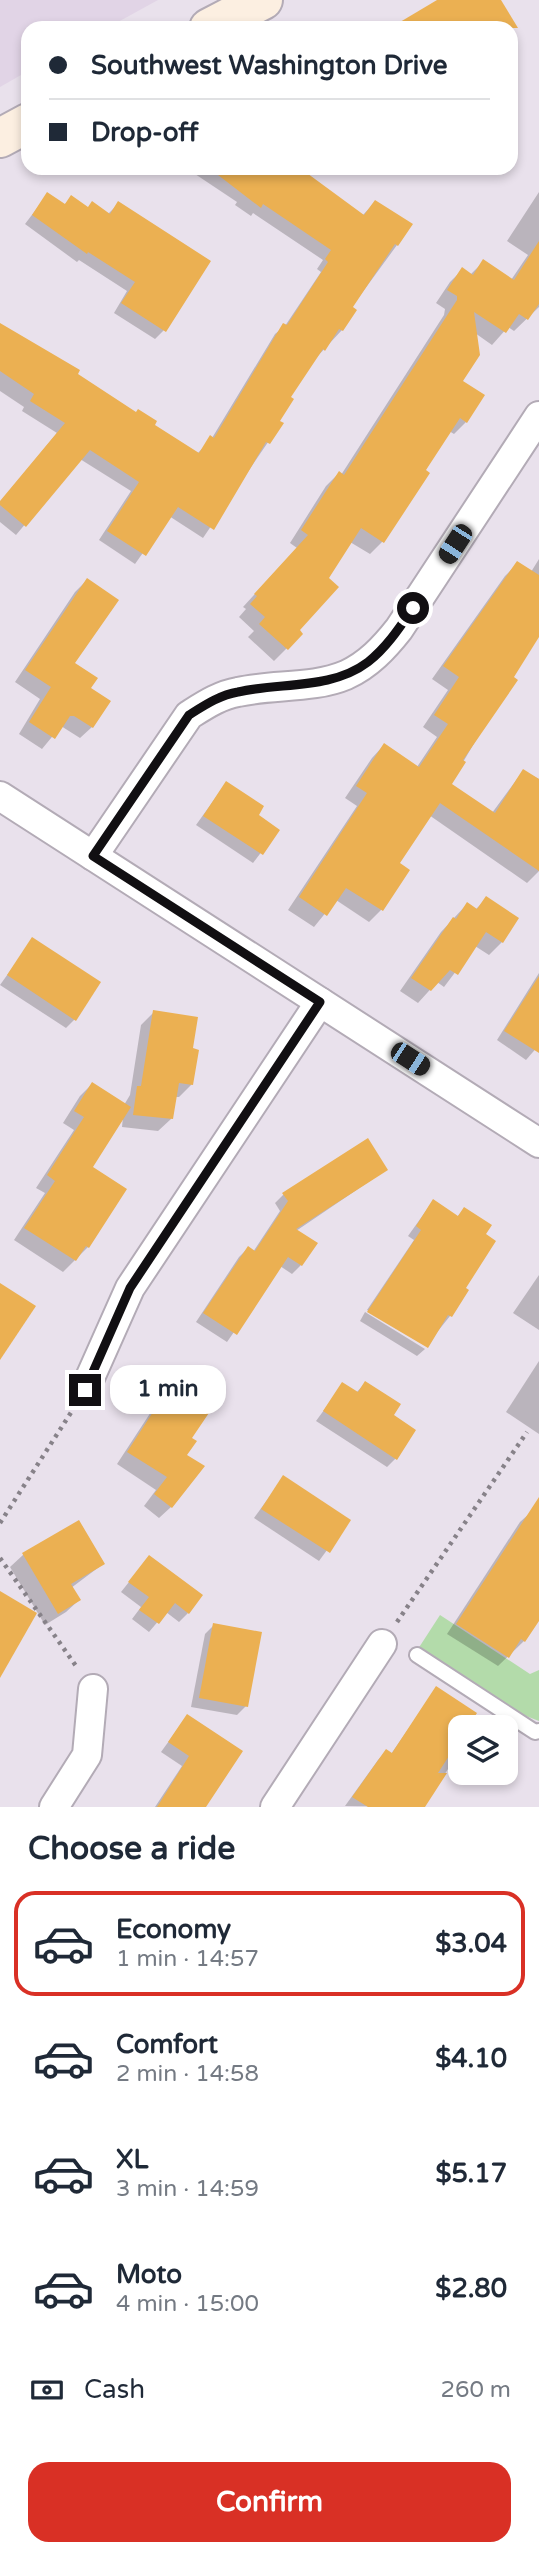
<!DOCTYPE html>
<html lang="en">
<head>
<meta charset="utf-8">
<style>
	body { margin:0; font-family:"Varela Round",sans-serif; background:#f6f6f7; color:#1f2937; height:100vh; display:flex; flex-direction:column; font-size:26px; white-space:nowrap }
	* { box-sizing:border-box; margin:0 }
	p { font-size:23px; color:#747a83 }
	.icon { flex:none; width:38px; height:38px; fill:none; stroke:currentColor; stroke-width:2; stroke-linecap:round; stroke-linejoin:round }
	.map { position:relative; height:1807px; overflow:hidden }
	.details { display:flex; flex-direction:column; background:#fff; flex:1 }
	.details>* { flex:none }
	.top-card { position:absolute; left:21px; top:21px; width:497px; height:154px; border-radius:21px; box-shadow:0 4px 10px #0003; display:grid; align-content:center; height:154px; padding:0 28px; background:#fff }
	.controls { position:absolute; left:448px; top:1715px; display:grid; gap:14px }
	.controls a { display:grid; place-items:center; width:70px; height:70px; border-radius:14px; background:#fff; box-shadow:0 4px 10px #0003; font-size:35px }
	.end { position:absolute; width:32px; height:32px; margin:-16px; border:9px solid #110f12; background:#fff; box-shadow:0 0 0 4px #fff }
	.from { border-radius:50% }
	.bubble { position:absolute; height:49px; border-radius:21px; background:#fff; box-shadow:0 4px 10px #0003; font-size:23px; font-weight:700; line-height:49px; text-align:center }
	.car { position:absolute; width:21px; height:42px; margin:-21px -10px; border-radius:9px; box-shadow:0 0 5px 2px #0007; background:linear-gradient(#222 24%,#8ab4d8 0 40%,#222 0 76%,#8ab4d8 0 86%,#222 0) }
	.top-card b { display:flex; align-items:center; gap:24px; height:66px; font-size:26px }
	.top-card b+b { border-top:2px solid #e0e1e3 }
	.top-card i { width:18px; height:18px; background:#1f2937 }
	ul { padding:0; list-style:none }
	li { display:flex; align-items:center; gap:21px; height:105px; margin:0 14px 10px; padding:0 14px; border:4px solid transparent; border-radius:21px }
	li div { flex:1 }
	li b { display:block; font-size:26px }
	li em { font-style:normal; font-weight:700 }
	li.on { border-color:#d93025 }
	li>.icon { width:63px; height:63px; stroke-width:1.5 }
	h2 { padding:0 28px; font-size:32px; line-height:84px }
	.pay { display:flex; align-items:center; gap:18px; height:77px; padding:0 28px; font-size:26px }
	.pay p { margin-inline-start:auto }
	.action { display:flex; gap:14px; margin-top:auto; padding:14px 28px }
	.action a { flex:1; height:80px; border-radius:21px; background:#d93025; color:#fff; font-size:28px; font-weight:700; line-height:80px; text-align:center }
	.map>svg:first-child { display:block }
</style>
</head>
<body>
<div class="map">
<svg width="539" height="1807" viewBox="0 0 539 1807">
	<rect width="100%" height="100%" fill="#e9e1ec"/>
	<polygon fill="#e1d4e6" points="0,0 158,0 107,28 28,28 28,71 0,87"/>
	<polygon fill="#b3dbaa" points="440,1615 530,1674 539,1670 539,1721 513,1711 418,1649"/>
	<g fill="#0003">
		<polygon points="186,168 297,168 362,216 375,202 397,245 351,308 342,330 315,359 289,398 278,421 281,423 203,538 169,516 135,564 99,540 131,491 80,459 16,535 0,522 0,502 57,433 22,411 24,407 0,391 0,325 78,371 75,375 197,454 212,438 275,334 285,326 321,272 317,269 323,260 253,213 251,216 235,205 237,202"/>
		<polygon points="539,192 539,307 514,331 508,327 492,345 475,333 461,382 466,422 454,434 449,431 382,542 370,554 350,542 297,630 301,634 274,661 248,637 254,631 239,617 246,609 243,607 297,548 290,543 326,486 339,473 341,475 444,315 445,309 436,303 450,282 462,270 470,275 483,262 511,280 528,255 507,241"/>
		<polygon points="47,195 64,205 71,198 87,208 108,214 119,203 164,330 155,339 114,313 127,291 79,260 77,262 25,224"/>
		<polygon points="539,559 539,634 450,784 492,813 523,771 539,779 539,871 527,883 429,815 397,864 407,870 381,910 369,922 336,900 314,927 288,910 357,806 345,798 372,758 384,745 417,767 437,737 423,727 448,690 432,679 505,576 517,564 531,572"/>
		<polygon points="87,580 73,663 88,688 92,727 80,738 61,726 42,749 19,734 40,699 15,682 75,592"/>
		<polygon points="226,783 256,816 278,830 253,863 196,825"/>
		<polygon points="486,899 517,919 502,942 489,955 475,946 444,987 437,982 418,1003 400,991 441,932 467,904 475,910"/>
		<polygon points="33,939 75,1019 66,1028 0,985"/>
		<polygon points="539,973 539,1045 526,1060 497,1040"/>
		<polygon points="154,1012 191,1050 192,1084 179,1097 175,1097 171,1119 158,1131 122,1127 123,1117 91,1168 88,1247 63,1272 14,1240 45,1193 36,1188 74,1130 63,1123 80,1096 92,1084 124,1105 130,1095 141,1025"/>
		<polygon points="386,1170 296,1231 301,1265 292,1274 280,1266 227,1342 196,1322 239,1257 248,1248 253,1252 280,1211 275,1203 284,1194"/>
		<polygon points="433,1201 457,1217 464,1209 463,1288 450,1316 426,1346 367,1310 414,1240 408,1236"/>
		<polygon points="539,1275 539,1330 513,1313"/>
		<polygon points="365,1312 425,1349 417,1356 360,1321"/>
		<polygon points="539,1361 539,1434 506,1412"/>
		<polygon points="175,1380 190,1439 171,1507 159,1518 144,1506 156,1490 117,1464 164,1392"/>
		<polygon points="365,1383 396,1458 387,1467 316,1421 343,1384 356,1393"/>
		<polygon points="283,1478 349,1520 319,1561 254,1518"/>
		<polygon points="539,1511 539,1618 524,1641 498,1666 447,1634 520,1522 530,1513"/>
		<polygon points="78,1522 103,1564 71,1588 79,1600 66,1612 45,1625 10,1567 23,1555"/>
		<polygon points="149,1557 188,1613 179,1622 166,1612 149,1632 132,1619 141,1607 121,1592"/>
		<polygon points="214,1625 246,1706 237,1715 191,1707 205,1634"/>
		<polygon points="436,1689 494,1727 460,1727 460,1773 473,1773 468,1779 450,1766 423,1807 345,1806 378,1760 386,1751 391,1754"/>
		<polygon points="187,1716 204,1807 155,1807 182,1766 161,1752"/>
	</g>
	<g fill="#ebb052">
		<polygon points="437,0 501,0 518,28 390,28"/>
		<polygon points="209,168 300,168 364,215 375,200 413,224 398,246 395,244 353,307 357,310 343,331 339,329 325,351 323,349 291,397 294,399 280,421 284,423 270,444 266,442 214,530 178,507 146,556 107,531 139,482 90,450 26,527 0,505 0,501 65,423 30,401 34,394 0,371 0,323 80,370 78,374 136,412 138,409 157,421 155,425 199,453 210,435 214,438 283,323 287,325 328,262 325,259 331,250 263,204 261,208"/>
		<polygon points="47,192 65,204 71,195 88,207 92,201 110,214 118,201 211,261 166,332 121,303 135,282 88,252 87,254 32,215"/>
		<polygon points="539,241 539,304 528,320 519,314 506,333 474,312 480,355 463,381 485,395 467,423 460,418 426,470 430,473 384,543 361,528 329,578 339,587 300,630 303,634 288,650 259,624 265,617 250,604 257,596 254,594 308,535 301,530 339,471 344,475 457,300 457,296 447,290 462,267 473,275 483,259 514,280"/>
		<polygon points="517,561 539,575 539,637 514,677 518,680 463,760 466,762 452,784 495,813 523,769 539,779 539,871 440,803 400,863 410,870 383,911 346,888 327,916 299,897 367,793 356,786 384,743 419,767 448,724 434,715 459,677 443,666"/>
		<polygon points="87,578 119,600 75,663 98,678 91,688 111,701 93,728 74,716 70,716 55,739 29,722 51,687 25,670"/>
		<polygon points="226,781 264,806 259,815 280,830 263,855 203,816"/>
		<polygon points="486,896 519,918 503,943 486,932 458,975 450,970 431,991 411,978 453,917 456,919 467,902 477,909"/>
		<polygon points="32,937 101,982 76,1021 7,975"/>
		<polygon points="539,976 539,1053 504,1031"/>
		<polygon points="153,1010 198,1017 193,1048 199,1050 193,1085 179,1083 173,1119 133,1115 137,1086 141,1086"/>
		<polygon points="92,1082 131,1107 93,1167 127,1189 89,1248 86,1246 76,1261 24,1228 55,1181 47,1175 84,1117 74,1111"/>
		<polygon points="368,1138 388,1170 296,1229 318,1243 302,1266 288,1257 237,1335 203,1313 248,1246 255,1251 288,1201 282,1193"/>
		<polygon points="433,1199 458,1216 464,1207 492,1225 486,1234 496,1241 466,1288 469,1290 452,1317 448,1315 428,1348 367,1312 421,1230 416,1226"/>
		<polygon points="0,1283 36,1306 0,1360"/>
		<polygon points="175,1378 215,1404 192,1438 197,1441 187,1455 205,1466 172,1508 154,1494 167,1477 127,1452"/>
		<polygon points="365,1381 401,1404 394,1415 416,1430 397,1460 323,1411 342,1382 358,1392"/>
		<polygon points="283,1475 351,1520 330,1553 261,1509"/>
		<polygon points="539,1497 539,1621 525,1642 521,1639 509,1658 456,1624"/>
		<polygon points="79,1520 105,1564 71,1584 81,1600 58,1614 22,1553"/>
		<polygon points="149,1555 203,1595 189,1614 175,1603 159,1624 139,1610 149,1597 128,1582"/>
		<polygon points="0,1591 37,1613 0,1678"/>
		<polygon points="213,1623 262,1632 248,1707 199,1698"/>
		<polygon points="436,1686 477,1713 468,1727 460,1727 460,1739 438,1773 447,1773 425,1807 368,1807 352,1797 386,1749 392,1753"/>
		<polygon points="187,1714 243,1751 206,1807 157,1807 189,1756 168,1742"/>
	</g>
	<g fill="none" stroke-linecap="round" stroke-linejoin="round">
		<defs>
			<polyline id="lane" points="417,1655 535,1732 539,1731"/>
			<g id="street">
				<polyline points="0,796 539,1143"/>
				<path d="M93 856 189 715C205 705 220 695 238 692 273 684 313 689 346 675 368 665 384 648 399 629L539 416"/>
				<polyline points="85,1389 130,1288 320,1002"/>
				<polyline points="54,1807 87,1755 93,1689"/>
				<polyline points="275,1807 382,1644"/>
			</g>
			<g id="secondary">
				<polyline points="209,28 263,0"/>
				<polyline points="0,138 28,123"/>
			</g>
		</defs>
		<use href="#lane" stroke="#b3abb6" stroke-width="18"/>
		<use href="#street" stroke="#b3abb6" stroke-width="32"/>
		<use href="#secondary" stroke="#b3abb6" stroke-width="42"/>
		<g stroke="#878289" stroke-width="4.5" stroke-dasharray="3.5 5" stroke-linecap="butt">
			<polyline points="0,1523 72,1411"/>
			<polyline points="0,1558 76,1666"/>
			<polyline points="397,1622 527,1432"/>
		</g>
		<use href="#lane" stroke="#fff" stroke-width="14"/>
		<use href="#street" stroke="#fff" stroke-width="28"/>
		<use href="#secondary" stroke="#fcefe1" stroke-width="38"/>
	</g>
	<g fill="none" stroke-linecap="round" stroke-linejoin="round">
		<path stroke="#110f12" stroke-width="9" d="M85 1390 130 1288 320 1002 93 856 189 715C205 705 220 695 238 692 281 682 331 690 368 662 387 647 400 627 413 608"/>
	</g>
</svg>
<div class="controls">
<a><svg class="icon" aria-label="layers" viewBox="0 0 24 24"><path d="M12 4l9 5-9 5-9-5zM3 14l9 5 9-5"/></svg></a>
</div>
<i class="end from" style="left:413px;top:608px"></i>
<i class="end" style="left:85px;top:1390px"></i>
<div class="bubble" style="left:110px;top:1365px;width:116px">1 min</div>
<i class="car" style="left:455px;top:544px;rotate:213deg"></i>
<i class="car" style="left:410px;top:1059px;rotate:123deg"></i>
<div class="top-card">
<b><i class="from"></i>Southwest Washington Drive</b>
<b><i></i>Drop-off</b>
</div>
</div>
<section class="details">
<h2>Choose a ride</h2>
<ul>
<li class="on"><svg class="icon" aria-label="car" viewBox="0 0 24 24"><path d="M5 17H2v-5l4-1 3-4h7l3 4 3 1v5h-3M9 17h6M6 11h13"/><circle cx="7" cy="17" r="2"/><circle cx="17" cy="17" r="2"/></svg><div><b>Economy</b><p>1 min · 14:57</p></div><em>$3.04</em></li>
<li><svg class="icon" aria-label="car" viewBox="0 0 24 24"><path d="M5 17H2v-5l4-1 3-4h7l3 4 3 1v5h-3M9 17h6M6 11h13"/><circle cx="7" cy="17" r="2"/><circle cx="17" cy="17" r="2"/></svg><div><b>Comfort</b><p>2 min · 14:58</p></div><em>$4.10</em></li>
<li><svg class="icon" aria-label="car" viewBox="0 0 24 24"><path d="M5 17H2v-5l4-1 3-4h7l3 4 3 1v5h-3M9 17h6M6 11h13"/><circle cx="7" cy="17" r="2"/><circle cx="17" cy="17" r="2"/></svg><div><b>XL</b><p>3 min · 14:59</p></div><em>$5.17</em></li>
<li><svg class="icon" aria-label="car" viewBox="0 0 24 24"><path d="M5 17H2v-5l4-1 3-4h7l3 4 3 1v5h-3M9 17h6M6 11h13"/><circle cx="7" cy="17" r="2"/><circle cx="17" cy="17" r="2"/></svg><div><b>Moto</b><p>4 min · 15:00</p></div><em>$2.80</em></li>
</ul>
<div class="pay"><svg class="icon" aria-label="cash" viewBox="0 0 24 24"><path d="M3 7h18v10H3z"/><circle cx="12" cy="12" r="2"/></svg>Cash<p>260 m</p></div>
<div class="action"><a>Confirm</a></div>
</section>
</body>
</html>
